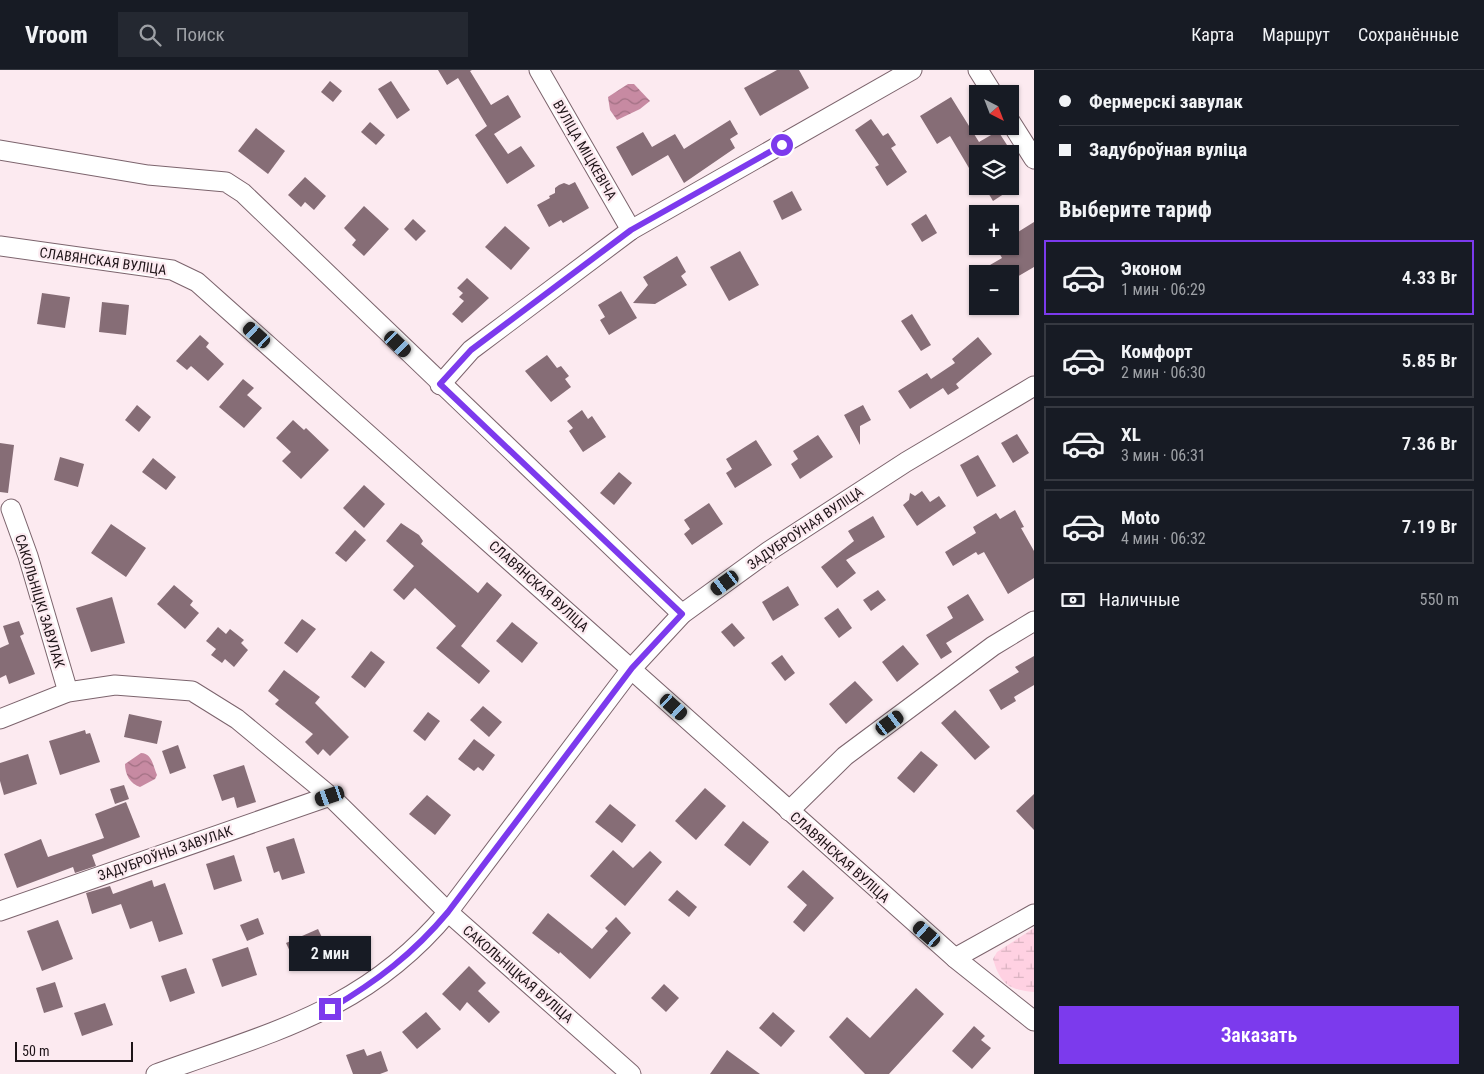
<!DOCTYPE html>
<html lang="ru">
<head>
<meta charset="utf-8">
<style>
	body { margin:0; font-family:"Roboto Condensed",sans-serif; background:#242831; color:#f1f3f6; height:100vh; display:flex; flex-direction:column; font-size:19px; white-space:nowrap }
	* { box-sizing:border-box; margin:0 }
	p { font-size:16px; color:#9ea1a6 }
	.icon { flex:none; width:28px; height:28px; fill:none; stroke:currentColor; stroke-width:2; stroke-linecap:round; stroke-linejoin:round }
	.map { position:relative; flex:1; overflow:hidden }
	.drawer { display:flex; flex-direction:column; background:#171b24; width:450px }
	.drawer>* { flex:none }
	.top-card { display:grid; align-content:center; height:110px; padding:0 25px; background:#171b24 }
	.needle { width:32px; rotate:138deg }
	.buttons { position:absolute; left:969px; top:15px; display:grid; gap:10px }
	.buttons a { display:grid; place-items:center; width:50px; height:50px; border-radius:0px; background:#171b24; box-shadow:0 1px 4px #0004; font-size:25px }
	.scale { position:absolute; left:15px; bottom:12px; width:118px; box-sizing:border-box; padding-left:5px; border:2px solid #1e1418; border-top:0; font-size:14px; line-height:18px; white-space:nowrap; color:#1e1418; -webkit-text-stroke:4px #fceaf0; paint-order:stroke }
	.end { position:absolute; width:22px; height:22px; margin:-11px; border:6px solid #7c3aed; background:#fff; box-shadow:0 0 0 2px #fff }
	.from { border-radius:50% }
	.bubble { position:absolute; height:35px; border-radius:0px; background:#171b24; box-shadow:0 1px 4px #0004; font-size:16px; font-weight:600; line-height:35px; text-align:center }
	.car { position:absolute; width:15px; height:30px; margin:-15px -8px; border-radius:6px; box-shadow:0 0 4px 1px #0007; background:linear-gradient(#222 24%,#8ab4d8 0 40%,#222 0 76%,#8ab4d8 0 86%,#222 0) }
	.top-card b { display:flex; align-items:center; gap:18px; height:48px; font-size:19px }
	.top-card b+b { border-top:1px solid #363941 }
	.top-card i { width:12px; height:12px; background:#f1f3f6 }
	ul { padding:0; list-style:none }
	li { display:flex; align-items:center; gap:15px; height:75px; margin:0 10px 8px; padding:0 15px; border:2px solid #363941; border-radius:0px }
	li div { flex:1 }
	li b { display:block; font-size:19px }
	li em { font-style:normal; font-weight:600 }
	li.active { border-color:#7c3aed }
	li>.icon { width:45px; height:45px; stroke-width:1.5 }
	h2 { padding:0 25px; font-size:22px; line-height:60px }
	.pay { display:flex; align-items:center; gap:12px; height:55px; padding:0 25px; font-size:19px }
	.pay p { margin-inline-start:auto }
	.cta { display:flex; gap:10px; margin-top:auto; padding:10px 25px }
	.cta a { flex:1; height:58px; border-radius:0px; background:#7c3aed; color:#fff; font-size:20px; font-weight:600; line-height:58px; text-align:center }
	header { display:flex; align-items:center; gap:30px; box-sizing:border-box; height:70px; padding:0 25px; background:#171b24; border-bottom:1px solid #363941 }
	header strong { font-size:24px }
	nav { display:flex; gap:28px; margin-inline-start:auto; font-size:18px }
	.search { width:350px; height:45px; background:#242831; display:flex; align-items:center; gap:12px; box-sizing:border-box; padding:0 18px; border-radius:0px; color:#9ea1a6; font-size:19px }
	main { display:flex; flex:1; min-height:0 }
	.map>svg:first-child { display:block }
</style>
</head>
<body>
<header>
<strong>Vroom</strong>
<div class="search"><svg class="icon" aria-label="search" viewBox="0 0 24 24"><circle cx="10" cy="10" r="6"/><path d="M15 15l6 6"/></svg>Поиск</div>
<nav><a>Карта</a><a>Маршрут</a><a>Сохранённые</a></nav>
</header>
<main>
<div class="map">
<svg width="1034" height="1004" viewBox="0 0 1034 1004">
	<defs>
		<pattern id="wetland-marsh" width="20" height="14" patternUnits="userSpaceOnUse" patternTransform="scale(1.25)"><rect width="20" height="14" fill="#ffd1e2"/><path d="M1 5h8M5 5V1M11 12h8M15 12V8" fill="none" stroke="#dab3c1"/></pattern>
		<pattern id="water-waves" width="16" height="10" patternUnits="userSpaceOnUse" patternTransform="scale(1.25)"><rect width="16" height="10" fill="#c78aa2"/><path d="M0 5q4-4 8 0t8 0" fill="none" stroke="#a17083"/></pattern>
	</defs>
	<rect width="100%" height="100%" fill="#fceaf0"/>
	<path fill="url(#wetland-marsh)" d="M1034 858V922C1008 920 1000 913 993 889L997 882Z"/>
	<g fill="url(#water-waves)">
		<polygon points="628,14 634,14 650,31 640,39 617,50 610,40 608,27"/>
		<path d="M141 683C152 683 153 696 157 705L155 709 140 717C130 714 125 704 125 694Z"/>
	</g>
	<g fill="#866d76">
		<polygon points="438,0 472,0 470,1 491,35 508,25 521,47 494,64 508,84 521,76 535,96 507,114 475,65 487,56 458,8 447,15"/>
		<polygon points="777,0 799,0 809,18 760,46 744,18"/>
		<polygon points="330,11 342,21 333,32 321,22"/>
		<polygon points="391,11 410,40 397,49 378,19"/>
		<polygon points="951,27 979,72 998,61 1007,75 992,84 978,84 978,92 969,98 950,66 937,74 920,46"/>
		<polygon points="871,49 883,66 888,63 896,75 891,78 907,102 887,116 875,97 879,95 855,60"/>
		<polygon points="730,50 738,64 730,69 735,78 684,113 668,85 632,106 616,77 643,62 652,77 675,64 684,79"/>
		<polygon points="370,52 385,65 376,75 361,62"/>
		<polygon points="256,58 285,81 268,104 238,81"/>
		<polygon points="305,107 326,126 314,140 305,132 301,137 288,125"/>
		<polygon points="575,112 589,138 563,153 561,150 549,157 537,135 550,128 549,126 555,123 555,118 559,115 564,113 569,115"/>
		<polygon points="984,116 1016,116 993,131"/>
		<polygon points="792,121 802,140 782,150 773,131"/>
		<polygon points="364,136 389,159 364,186 352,175 356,170 344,158"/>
		<polygon points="926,144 937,163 922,172 911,154"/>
		<polygon points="413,149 426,161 416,171 404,159"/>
		<polygon points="1034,152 1034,197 1015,208 1012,204 996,204 990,195 1002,188 995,176 1010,176 1010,167"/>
		<polygon points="505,156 530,178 511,200 485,177"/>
		<polygon points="740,181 759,215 729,231 710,197"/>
		<polygon points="677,186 686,202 681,206 687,215 655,234 633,233 648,215 643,207"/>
		<polygon points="467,208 489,228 462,253 452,244 464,231 459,227 463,223 457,218"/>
		<polygon points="621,221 637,248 609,265 600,250 605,247 598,235"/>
		<polygon points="42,223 70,227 65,258 37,254"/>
		<polygon points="102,232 129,235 126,265 99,262"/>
		<polygon points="912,244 931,275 921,281 901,251"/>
		<polygon points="200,265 209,273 206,277 224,294 208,311 191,296 187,300 176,291"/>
		<polygon points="978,267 992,284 956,314 959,318 948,325 943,318 910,339 898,321 927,303 931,309 955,293 952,289"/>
		<polygon points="547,285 557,298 561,296 569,306 565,309 571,317 551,332 525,301"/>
		<polygon points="243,309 254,318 247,325 262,338 244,358 219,337"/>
		<polygon points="137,335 151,347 139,362 125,350"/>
		<polygon points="863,335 871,350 860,356 860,375 844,345"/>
		<polygon points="582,340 588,349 592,346 606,367 583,382 569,361 573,358 567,351"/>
		<polygon points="293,350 304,360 306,358 329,380 301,409 282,391 291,382 276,368"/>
		<polygon points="1017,364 1029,383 1013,393 1001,373"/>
		<polygon points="818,365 833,387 800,409 791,394 798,389 793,381"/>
		<polygon points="756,370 772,395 735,418 726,403 732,399 726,389"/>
		<polygon points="0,373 14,375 8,423 0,422"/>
		<polygon points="978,385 996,416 977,427 960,395"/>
		<polygon points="60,387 84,394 78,417 54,410"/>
		<polygon points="153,388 176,407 166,420 142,402"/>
		<polygon points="619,402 632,413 614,435 600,423"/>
		<polygon points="364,415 385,434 364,458 343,438"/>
		<polygon points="922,421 930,432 939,426 946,436 917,456 903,435 909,430 910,423 915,426"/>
		<polygon points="709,433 723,454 692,475 684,464 690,459 684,450"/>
		<polygon points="1015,440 1024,457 1021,458 1034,481 1034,508 1008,524 984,482 978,485 976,482 953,496 945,482 976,463 973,457 996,443 1000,449"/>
		<polygon points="873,446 885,467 846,490 856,503 837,518 821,497 854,471 848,461"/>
		<polygon points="401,453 419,465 423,471 421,474 478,523 487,512 502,525 461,576 490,601 479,614 436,578 456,556 415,518 404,530 393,520 414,496 386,471"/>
		<polygon points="111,454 146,478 126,507 91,483"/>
		<polygon points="355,460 366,470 346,492 335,483"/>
		<polygon points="174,515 193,531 190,535 199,543 185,559 157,534"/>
		<polygon points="788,516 799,535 773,551 762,532"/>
		<polygon points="878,520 886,530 871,541 863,530"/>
		<polygon points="968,524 984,550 946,573 952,582 941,589 926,565 953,548 947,537"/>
		<polygon points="112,527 125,573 91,582 76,538"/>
		<polygon points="838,538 852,558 839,568 824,548"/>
		<polygon points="302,549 316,559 297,583 284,573"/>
		<polygon points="19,551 24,564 20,566 35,604 9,614 6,605 0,608 0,578 9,574 3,556"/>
		<polygon points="512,552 538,573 522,593 496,571"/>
		<polygon points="732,553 745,568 734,577 721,562"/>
		<polygon points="218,557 226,564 230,559 244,570 241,573 248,580 234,597 225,589 222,593 211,585 216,579 206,571"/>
		<polygon points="903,575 919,594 897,612 882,592"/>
		<polygon points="371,581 385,592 365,618 351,607"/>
		<polygon points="782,585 795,603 785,611 771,593"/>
		<polygon points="1034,586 1034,615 1014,627 1016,631 1001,640 989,620 1019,602 1015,597"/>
		<polygon points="284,600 320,627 315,633 349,667 330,686 323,679 318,685 305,672 313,664 275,634 279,630 268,621"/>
		<polygon points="855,611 873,630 846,654 829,634"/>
		<polygon points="483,636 502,652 489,667 470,650"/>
		<polygon points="955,640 990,677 975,690 941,653"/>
		<polygon points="428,642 440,651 425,671 413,661"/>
		<polygon points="129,644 162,651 157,674 124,667"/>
		<polygon points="85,660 86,664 90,663 100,692 60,705 49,671"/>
		<polygon points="474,669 495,685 483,701 478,697 474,701 458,689"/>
		<polygon points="178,675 186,698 170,704 162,681"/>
		<polygon points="921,681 938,695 914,723 897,708"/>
		<polygon points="28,684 37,714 4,725 0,711 0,693"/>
		<polygon points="244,695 256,732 237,738 234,727 222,731 213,705"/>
		<polygon points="124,715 129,729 115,734 110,719"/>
		<polygon points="705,718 726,736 696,770 675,751"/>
		<polygon points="1034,724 1034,760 1016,741"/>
		<polygon points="427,725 451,745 435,765 409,744"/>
		<polygon points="126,732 140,767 92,785 96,796 75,803 73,797 17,818 4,784 41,769 48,787 104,768 95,744"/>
		<polygon points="610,734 636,755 622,773 595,752"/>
		<polygon points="743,751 769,772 750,796 724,775"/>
		<polygon points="294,768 305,803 282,810 279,801 274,803 266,777"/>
		<polygon points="613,780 633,798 650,781 662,792 625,836 590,806"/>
		<polygon points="234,785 242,811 214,820 206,794"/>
		<polygon points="803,800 834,828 804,862 793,852 807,835 787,817"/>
		<polygon points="152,810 154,817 165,813 183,864 159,872 152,851 130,859 121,834 92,844 86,823 110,816 113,824"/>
		<polygon points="677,820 697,837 689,847 668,830"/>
		<polygon points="548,843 592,879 608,861 605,858 616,847 631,863 590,909 560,882 559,884 532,863"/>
		<polygon points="258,848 264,864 247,871 240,855"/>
		<polygon points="58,850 73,889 42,901 27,861"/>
		<polygon points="318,859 326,876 294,890 286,873"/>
		<polygon points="248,877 257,905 222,917 212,889"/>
		<polygon points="469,896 486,913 478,921 500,942 489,953 467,932 460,941 442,924"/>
		<polygon points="186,898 195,923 170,932 161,906"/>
		<polygon points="55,912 63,937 44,943 36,918"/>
		<polygon points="664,914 679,928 666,942 651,928"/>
		<polygon points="916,918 944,944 889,1004 865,1004 829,967 847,947 870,968"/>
		<polygon points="105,933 113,955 82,966 74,943"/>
		<polygon points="426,942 441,959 417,979 402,962"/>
		<polygon points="773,942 795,961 781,977 759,958"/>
		<polygon points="974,956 985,966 981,970 991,978 972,999 952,981"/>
		<polygon points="364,979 367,986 381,981 388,1001 380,1004 353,1004 346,985"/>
		<polygon points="727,980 760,1004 710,1004"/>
	</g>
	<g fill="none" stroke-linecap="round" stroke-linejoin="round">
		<defs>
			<g id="minor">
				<polyline points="539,0 631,160"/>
				<polyline points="978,0 993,24"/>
				<polyline points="1010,51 1034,89"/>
				<polyline points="0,80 148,105 226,112 243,123 682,544"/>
				<polyline points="0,176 172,200 197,212 955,888 1034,951"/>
				<polyline points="440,315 471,280 631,160 912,0"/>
				<polyline points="11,439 28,486 68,622"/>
				<polyline points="0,649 68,622 115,615 192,621 237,649 330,726 448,842 631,1004"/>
				<polyline points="789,741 845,686 993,576 1034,551"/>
				<polyline points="0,841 330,726"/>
				<polyline points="955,888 1034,844"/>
				<path d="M156 1004C271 962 366 941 448 842L632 598 682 544 769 481 906 392 1034 316"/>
			</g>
		</defs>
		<use href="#minor" stroke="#7c646d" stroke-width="21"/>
		<use href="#minor" stroke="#fff" stroke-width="19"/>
	</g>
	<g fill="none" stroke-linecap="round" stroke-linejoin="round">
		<path stroke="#7c3aed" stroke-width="6" d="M330 939C377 911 413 884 448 842L632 598 682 544 440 314 471 280 631 160 782 75"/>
	</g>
	<g text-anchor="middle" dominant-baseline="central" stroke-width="4.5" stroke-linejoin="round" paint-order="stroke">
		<g font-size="14" fill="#1e1418" stroke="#fceaf0">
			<text transform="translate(585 80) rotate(60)">ВУЛІЦА МІЦКЕВІЧА</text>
			<text transform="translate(103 191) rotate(8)">СЛАВЯНСКАЯ ВУЛІЦА</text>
			<text transform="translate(805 458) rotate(-34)">ЗАДУБРОЎНАЯ ВУЛІЦА</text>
			<text transform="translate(539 516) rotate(42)">СЛАВЯНСКАЯ ВУЛІЦА</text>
			<text transform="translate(40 531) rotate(73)">САКОЛЬНІЦКІ ЗАВУЛАК</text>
			<text transform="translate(165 783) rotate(-19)">ЗАДУБРОЎНЫ ЗАВУЛАК</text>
			<text transform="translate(840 787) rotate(42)">СЛАВЯНСКАЯ ВУЛІЦА</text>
			<text transform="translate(518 904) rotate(41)">САКОЛЬНІЦКАЯ ВУЛІЦА</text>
		</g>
	</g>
</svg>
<div class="buttons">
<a><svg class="needle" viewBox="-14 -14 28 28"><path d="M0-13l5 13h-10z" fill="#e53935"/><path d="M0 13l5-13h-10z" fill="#9ea1a6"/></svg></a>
<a><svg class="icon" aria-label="layers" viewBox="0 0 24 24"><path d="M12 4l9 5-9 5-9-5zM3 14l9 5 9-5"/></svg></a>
<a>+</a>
<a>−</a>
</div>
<div class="scale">50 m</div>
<i class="end from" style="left:782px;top:75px"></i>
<i class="end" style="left:330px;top:939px"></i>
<div class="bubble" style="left:289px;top:866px;width:82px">2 мин</div>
<i class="car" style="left:257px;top:265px;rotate:312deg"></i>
<i class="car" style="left:398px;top:274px;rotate:134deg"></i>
<i class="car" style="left:725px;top:513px;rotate:234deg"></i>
<i class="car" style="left:674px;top:637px;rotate:132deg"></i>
<i class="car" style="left:890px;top:653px;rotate:54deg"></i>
<i class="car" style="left:330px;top:726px;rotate:251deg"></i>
<i class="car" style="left:927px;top:864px;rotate:311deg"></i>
</div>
<section class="drawer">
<div class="top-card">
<b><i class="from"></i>Фермерскі завулак</b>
<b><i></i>Задуброўная вуліца</b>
</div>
<h2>Выберите тариф</h2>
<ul>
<li class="active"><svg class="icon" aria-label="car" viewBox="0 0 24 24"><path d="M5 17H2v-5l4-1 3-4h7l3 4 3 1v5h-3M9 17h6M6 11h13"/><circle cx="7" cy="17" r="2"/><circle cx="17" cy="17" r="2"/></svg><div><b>Эконом</b><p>1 мин · 06:29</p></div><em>4.33 Br</em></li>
<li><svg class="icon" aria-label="car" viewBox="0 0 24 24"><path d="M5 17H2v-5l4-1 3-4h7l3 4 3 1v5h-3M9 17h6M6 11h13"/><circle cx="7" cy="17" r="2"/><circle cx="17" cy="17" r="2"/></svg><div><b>Комфорт</b><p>2 мин · 06:30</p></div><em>5.85 Br</em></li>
<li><svg class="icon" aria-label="car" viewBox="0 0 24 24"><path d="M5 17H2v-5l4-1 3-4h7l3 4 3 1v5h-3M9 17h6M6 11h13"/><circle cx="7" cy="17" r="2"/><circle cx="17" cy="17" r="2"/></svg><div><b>XL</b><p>3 мин · 06:31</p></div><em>7.36 Br</em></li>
<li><svg class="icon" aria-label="car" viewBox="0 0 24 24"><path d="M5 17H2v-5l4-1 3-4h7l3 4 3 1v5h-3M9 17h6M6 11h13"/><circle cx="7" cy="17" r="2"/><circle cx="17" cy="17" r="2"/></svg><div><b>Moto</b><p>4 мин · 06:32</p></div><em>7.19 Br</em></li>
</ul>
<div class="pay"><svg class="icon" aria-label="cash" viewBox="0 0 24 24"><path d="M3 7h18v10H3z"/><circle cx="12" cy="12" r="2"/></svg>Наличные<p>550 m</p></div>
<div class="cta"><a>Заказать</a></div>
</section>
</main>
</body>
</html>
